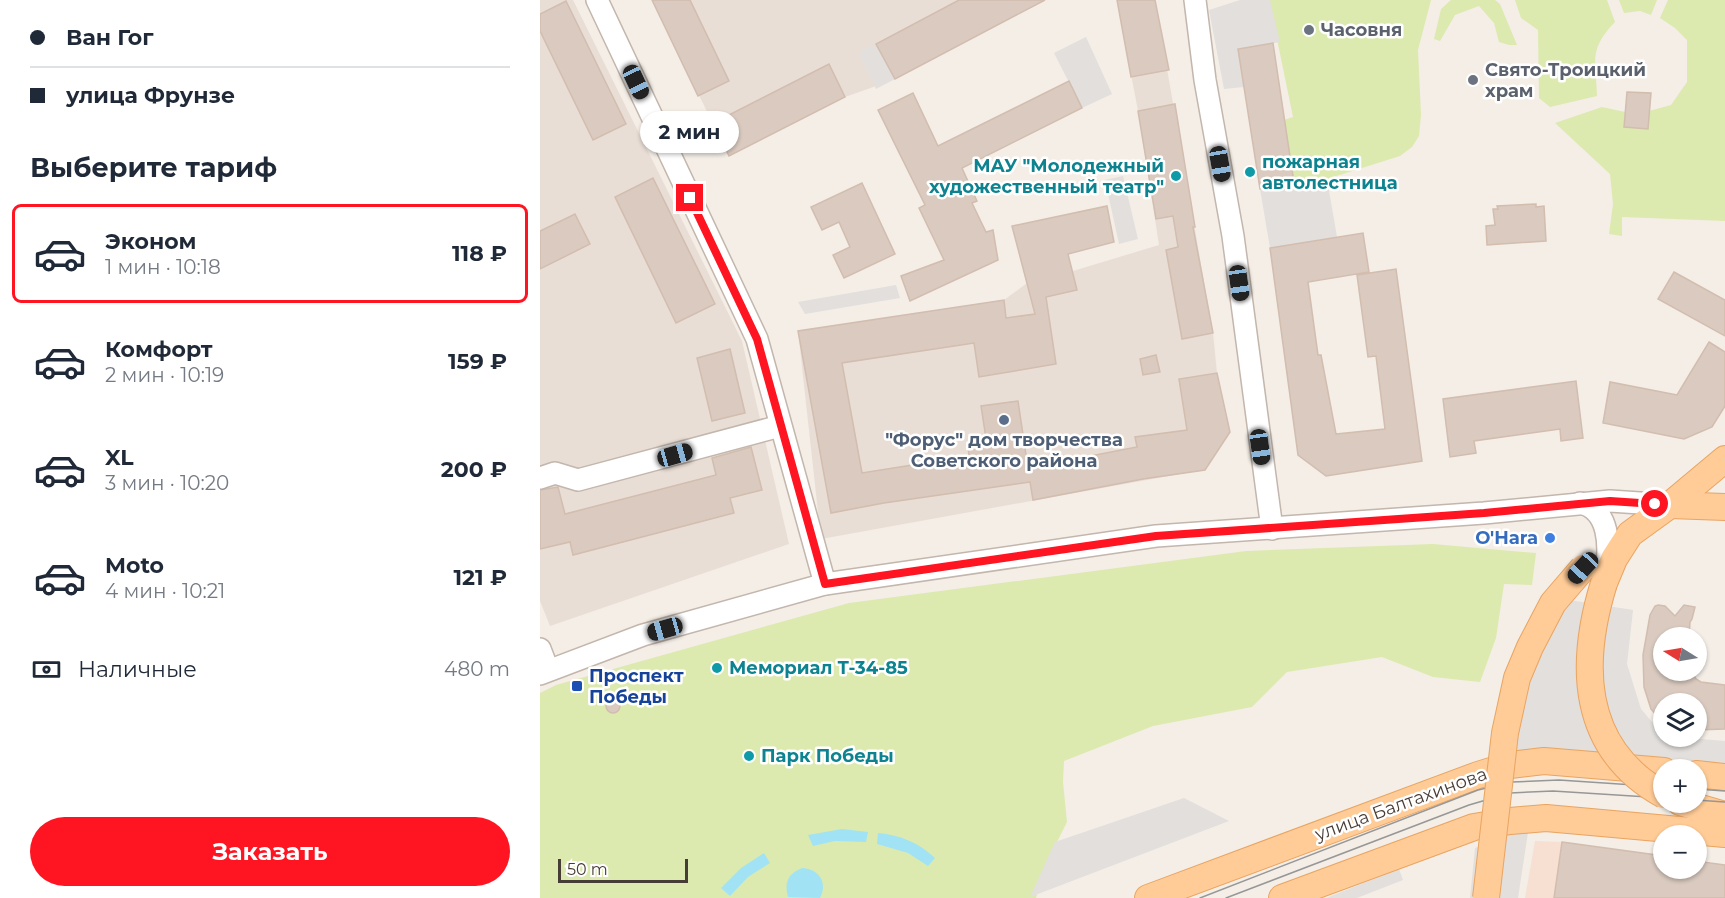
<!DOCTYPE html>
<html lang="ru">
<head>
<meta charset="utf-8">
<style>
	body { margin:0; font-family:Montserrat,sans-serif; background:#f2f2f3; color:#1f2937; height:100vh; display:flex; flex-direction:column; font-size:22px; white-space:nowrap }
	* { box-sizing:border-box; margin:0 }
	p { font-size:20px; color:#747a83 }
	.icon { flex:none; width:33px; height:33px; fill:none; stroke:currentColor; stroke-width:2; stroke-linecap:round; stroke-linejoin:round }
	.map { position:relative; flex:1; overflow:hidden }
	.sheet { display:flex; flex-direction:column; background:#fff; width:540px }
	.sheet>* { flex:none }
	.guide { display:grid; align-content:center; height:132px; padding:0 30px; background:#fff }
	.needle { width:39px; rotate:281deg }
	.fabs { position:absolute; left:1113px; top:627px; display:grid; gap:12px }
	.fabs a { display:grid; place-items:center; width:54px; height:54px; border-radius:50%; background:#fff; box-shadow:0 2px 4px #0004; font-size:30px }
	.scale { position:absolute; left:18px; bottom:15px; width:130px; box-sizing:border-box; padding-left:6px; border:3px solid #483d36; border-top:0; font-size:16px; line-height:21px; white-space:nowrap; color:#483d36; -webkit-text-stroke:4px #fff; paint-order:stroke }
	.end { position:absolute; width:27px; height:27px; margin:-14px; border:8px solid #ff1422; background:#fff; box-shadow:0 0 0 3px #fff }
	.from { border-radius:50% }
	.bubble { position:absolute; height:42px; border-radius:21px; background:#fff; box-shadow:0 2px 4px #0004; font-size:20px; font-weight:700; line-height:42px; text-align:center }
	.car { position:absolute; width:18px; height:36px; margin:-18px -9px; border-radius:8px; box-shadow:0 0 4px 2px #0007; background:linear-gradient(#222 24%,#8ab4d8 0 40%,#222 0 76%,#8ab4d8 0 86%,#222 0) }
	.guide b { display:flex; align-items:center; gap:21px; height:57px; font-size:22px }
	.guide b+b { border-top:2px solid #e0e1e3 }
	.guide i { width:15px; height:15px; background:#1f2937 }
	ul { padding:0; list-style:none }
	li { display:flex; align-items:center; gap:18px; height:99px; margin:0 12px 9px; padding:0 18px; border:3px solid transparent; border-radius:9px }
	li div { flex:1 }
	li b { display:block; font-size:22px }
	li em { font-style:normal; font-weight:700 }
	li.on { border-color:#ff1422 }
	li>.icon { width:54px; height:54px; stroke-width:1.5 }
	h2 { padding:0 30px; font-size:27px; line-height:72px }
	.pay { display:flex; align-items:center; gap:15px; height:66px; padding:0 30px; font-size:22px }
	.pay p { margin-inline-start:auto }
	.button { display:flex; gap:12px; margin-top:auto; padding:12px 30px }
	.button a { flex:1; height:69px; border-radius:36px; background:#ff1422; color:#fff; font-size:24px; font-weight:700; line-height:69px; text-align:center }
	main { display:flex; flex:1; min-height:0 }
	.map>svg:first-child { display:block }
</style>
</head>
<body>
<main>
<section class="sheet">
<div class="guide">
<b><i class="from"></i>Ван Гог</b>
<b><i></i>улица Фрунзе</b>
</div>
<h2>Выберите тариф</h2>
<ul>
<li class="on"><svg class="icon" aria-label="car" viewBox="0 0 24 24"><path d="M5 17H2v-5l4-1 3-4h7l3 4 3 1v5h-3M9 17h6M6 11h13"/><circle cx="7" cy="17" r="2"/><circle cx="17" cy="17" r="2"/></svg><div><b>Эконом</b><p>1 мин · 10:18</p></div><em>118 ₽</em></li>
<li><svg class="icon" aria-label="car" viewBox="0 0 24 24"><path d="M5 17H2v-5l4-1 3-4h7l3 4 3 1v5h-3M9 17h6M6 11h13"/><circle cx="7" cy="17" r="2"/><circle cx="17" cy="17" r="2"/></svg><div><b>Комфорт</b><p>2 мин · 10:19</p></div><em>159 ₽</em></li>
<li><svg class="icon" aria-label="car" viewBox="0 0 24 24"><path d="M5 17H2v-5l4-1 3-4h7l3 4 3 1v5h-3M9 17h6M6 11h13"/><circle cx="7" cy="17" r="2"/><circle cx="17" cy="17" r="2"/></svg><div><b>XL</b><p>3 мин · 10:20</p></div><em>200 ₽</em></li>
<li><svg class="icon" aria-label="car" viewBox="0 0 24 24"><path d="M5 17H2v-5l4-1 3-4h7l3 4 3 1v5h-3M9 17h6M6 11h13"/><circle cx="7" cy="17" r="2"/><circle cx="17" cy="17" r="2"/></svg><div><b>Moto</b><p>4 мин · 10:21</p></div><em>121 ₽</em></li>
</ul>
<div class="pay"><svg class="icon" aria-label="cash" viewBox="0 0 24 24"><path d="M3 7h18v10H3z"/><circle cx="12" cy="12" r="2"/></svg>Наличные<p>480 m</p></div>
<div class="button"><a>Заказать</a></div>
</section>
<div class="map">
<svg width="1185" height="898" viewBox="0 0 1185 898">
	<rect width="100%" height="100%" fill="#f4eee7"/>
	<g fill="#e9ded5">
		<polygon points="0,0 33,0 202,341 249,544 10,626 0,601"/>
		<polygon points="112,0 505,0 353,80 305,97 189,156"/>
		<polygon points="577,0 615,0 673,333 677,373 690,432 662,470 281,539 258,331 464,300 487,283 533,271 619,245 598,111"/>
	</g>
	<polygon fill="#f7e0d2" points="995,841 1022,842 1123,856 1124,868 1156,868 1157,861 1185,865 1185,898 985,898"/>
	<g fill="#dceaaf">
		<polygon points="729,0 891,0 878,50 881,115 879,136 872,147 860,156 787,179 754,183 744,120 753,117"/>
		<polygon points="911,0 955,0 960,4 977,45 969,45 959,42 954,23 939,6 915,15 900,41 894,39 901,9"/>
		<path d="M975 0H1067L1075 22C1048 50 1056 61 1057 96L1010 107 999 98 998 30 981 18Z"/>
		<polygon points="1079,0 1117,0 1111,15 1100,11 1084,13"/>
		<polygon points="1128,0 1185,0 1185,221 1082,217 1082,236 1069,234 1073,204 1070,174 1015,123 1062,107 1085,112 1084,127 1108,129 1109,111 1131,105 1147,82 1147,40 1135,28 1120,18"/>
		<polygon points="893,544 996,553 992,585 964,584 956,638 940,682 893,677 842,657 747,672 712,707 613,726 524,761 523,782 527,822 506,864 496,898 0,898 0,693 16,685 309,603 706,551"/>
	</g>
	<g fill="#e2dfdc">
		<polygon points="700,0 730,0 740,42 698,49 704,87 684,89 669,10"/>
		<polygon points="546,37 572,94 542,108 514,53"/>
		<polygon points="336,44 355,79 336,89 318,52"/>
		<polygon points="583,176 598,239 579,244 565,180"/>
		<polygon points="787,179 797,237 730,248 720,189"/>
		<polygon points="356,285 360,298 265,314 258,302"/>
		<polygon points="1023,599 1093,610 1087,664 1101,709 1124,736 1185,741 1185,763 1022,752 968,757 981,682"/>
		<polygon points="644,798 689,821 490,897 515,842"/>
		<polygon points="989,826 978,898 930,898 935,848"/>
		<polygon points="859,869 863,880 817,898 786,898"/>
	</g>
	<g fill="#a1e3f4">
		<polygon points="302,829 328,832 326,842 295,841 273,846 268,835"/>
		<path d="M338 833C361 835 379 843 395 858L388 866 368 853 337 844Z"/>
		<polygon points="224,853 230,863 208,877 190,896 181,888 201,868"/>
		<path d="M262 868C279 869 288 882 280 898L248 897C244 882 248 874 262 868Z"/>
	</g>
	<g fill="#dacabf" stroke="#d2bdaf" stroke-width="1.5">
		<polygon points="112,0 150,0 189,81 158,96"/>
		<polygon points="419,0 505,0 355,79 336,44"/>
		<polygon points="577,0 615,0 629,70 591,77"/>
		<polygon points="26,1 86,124 53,140 0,31 0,14"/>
		<polygon points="733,43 754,183 720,189 698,49"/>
		<polygon points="289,64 305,97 189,156 173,123"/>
		<polygon points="529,81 542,108 422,168 437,201 432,203 446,232 453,230 458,260 370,301 361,276 404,260 379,208 385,205 338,110 373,93 398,146"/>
		<polygon points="1087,92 1111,93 1108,129 1084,127"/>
		<polygon points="635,104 655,227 653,227 673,333 642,339 626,250 638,247 633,216 616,219 598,111"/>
		<polygon points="113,178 175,304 136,323 75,197"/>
		<polygon points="322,183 355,254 304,278 293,255 310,247 299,222 282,230 271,207"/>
		<polygon points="996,204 996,207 1004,206 1006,241 947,245 946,226 955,225 953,209 958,209 957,206"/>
		<polygon points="567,206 574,242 528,254 537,290 506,297 516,364 439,377 434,343 302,363 322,473 429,456 428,447 447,445 441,406 478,401 488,468 597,447 595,437 647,430 639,379 677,373 690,432 665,470 603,479 493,500 490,482 344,503 291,513 258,331 464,300 466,318 495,314 472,226"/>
		<polygon points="35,214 50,244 0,269 0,231"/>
		<polygon points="823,233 829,272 768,282 778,355 781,355 796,434 845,429 836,356 828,357 817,275 856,269 882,461 786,476 758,455 730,248"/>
		<polygon points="1134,272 1185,300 1185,336 1118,299"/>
		<polygon points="1169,342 1185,352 1185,406 1172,427 1144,439 1063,423 1070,382 1137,395"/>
		<polygon points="190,349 205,413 172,421 157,358"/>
		<polygon points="616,355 620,372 603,375 600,359"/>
		<polygon points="1036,381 1043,438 1021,441 1020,429 934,441 936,453 910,457 903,399"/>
		<polygon points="211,447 222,490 190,498 194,513 33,555 30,542 0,549 0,490 18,487 25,514 176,475 172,458"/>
		<polygon points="1118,605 1125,606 1135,616 1144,605 1155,607 1152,619 1150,622 1149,638 1124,638 1124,670 1151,670 1156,679 1161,682 1185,685 1185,729 1156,730 1156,704 1124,704 1124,723 1111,709 1104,687 1103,655 1110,615 1115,606"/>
		<circle cx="73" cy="706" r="7"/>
		<polygon points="1022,842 1124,856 1124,868 1156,868 1156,861 1185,865 1185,898 1014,898"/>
	</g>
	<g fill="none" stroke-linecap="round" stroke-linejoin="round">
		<defs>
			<g id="minor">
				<polyline points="57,0 217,339 285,584"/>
				<polyline points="655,0 665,80 693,236 732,529"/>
				<polyline points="0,478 15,473 38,480 240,426"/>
				<path d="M1040 503C1070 509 1070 547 1066 572"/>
				<polyline points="0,649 8,670"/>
				<polyline points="0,674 103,635 285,584 616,536 944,513 1070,501 1130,505"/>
			</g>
			<g id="major">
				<polyline points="1130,505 1185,507"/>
				<polyline points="1064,583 1074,559 1090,534 1130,505 1185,459"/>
				<polyline points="1156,774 1185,777"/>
				<polyline points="1140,802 1185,815"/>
				<polyline points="608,898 938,775 970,765 1004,761 1124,771"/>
				<polyline points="742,898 934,827 970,821 1006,818 1185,834"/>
			</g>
		</defs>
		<use href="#minor" stroke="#c3b6ac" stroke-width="24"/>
		<use href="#major" stroke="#e9a461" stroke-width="28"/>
		<use href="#minor" stroke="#fff" stroke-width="21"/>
		<use href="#major" stroke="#ffcb96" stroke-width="26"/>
		<g stroke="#979797" stroke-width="1.5">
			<polyline points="1156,789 1185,791"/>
			<polyline points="1156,800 1185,802"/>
			<polyline points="660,898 938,790 972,782 1019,780 1124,787"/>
			<polyline points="686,898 929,805 970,793 1013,791 1124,798"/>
		</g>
		<defs>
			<g id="major-bridge">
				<path d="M1064 583C1039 664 1040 749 1124 795"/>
				<polyline points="946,898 965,733 977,678 990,647 1013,603 1043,568"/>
			</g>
		</defs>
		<use href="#major-bridge" stroke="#e9a461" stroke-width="28" stroke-linecap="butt"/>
		<use href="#major-bridge" stroke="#ffcb96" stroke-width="26"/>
	</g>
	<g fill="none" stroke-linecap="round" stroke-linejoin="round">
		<polyline stroke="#ff1422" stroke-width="8" points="150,198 217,339 285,584 616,536 944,513 1070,501 1115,504"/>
	</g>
	<g fill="#6b7280" stroke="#fff" stroke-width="2">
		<circle cx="769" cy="30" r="6"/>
		<circle cx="933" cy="80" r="6"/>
	</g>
	<g fill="#0f9aa8" stroke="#fff" stroke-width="2">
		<circle cx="710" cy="172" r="6"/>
		<circle cx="636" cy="176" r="6"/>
		<circle cx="177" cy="668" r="6"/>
		<circle cx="209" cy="756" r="6"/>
	</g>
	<circle fill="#5c6f8a" stroke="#fff" stroke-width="2" cx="464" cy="420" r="6"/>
	<circle fill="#3f7fe0" stroke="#fff" stroke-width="2" cx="1010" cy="538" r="6"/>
	<rect fill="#1a4fb4" stroke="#fff" stroke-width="2" x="31" y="680" width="12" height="12" rx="3"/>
	<g text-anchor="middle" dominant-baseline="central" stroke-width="5" stroke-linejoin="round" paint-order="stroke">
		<g font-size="18" font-weight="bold" fill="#5b616d" stroke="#fff" text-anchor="start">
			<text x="781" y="30">Часовня</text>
			<text x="945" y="70">Свято-Троицкий<tspan x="945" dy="21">храм</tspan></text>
		</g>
		<g font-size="18" font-weight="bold" fill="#0d838f" stroke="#fff" text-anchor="start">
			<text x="722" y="162">пожарная<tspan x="722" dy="21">автолестница</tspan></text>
			<text x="624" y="166" text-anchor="end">МАУ "Молодежный<tspan x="624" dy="21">художественный театр"</tspan></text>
			<text x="189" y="668">Мемориал Т-34-85</text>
			<text x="221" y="756">Парк Победы</text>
		</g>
		<g font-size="18" font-weight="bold" fill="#4e5e75" stroke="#fff">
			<text x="464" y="440">"Форус" дом творчества<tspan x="464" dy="21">Советского района</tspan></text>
		</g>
		<g font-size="18" font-weight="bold" fill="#366cbe" stroke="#fff" text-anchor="end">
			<text x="998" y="538">O'Hara</text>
		</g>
		<g font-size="18" font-weight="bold" fill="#164399" stroke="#fff" text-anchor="start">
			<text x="49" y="676">Проспект<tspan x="49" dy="21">Победы</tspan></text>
		</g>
		<g font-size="18" fill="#483d36" stroke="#fff">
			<text transform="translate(861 804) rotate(-20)">улица Балтахинова</text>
		</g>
	</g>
</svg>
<div class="fabs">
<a><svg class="needle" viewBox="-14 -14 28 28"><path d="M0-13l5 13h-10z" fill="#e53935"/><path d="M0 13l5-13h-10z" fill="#747a83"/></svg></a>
<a><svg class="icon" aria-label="layers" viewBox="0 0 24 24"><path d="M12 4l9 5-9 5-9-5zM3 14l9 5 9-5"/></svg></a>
<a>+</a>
<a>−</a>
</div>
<div class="scale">50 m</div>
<i class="end from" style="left:1115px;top:504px"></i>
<i class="end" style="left:150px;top:198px"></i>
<div class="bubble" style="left:100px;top:111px;width:99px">2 мин</div>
<i class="car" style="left:96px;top:82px;rotate:155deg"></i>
<i class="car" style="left:680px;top:164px;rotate:170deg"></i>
<i class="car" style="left:699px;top:283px;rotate:172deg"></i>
<i class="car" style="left:720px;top:447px;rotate:172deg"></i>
<i class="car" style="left:135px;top:455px;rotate:74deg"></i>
<i class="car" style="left:1043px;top:568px;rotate:223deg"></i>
<i class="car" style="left:125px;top:629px;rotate:254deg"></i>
</div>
</main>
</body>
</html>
